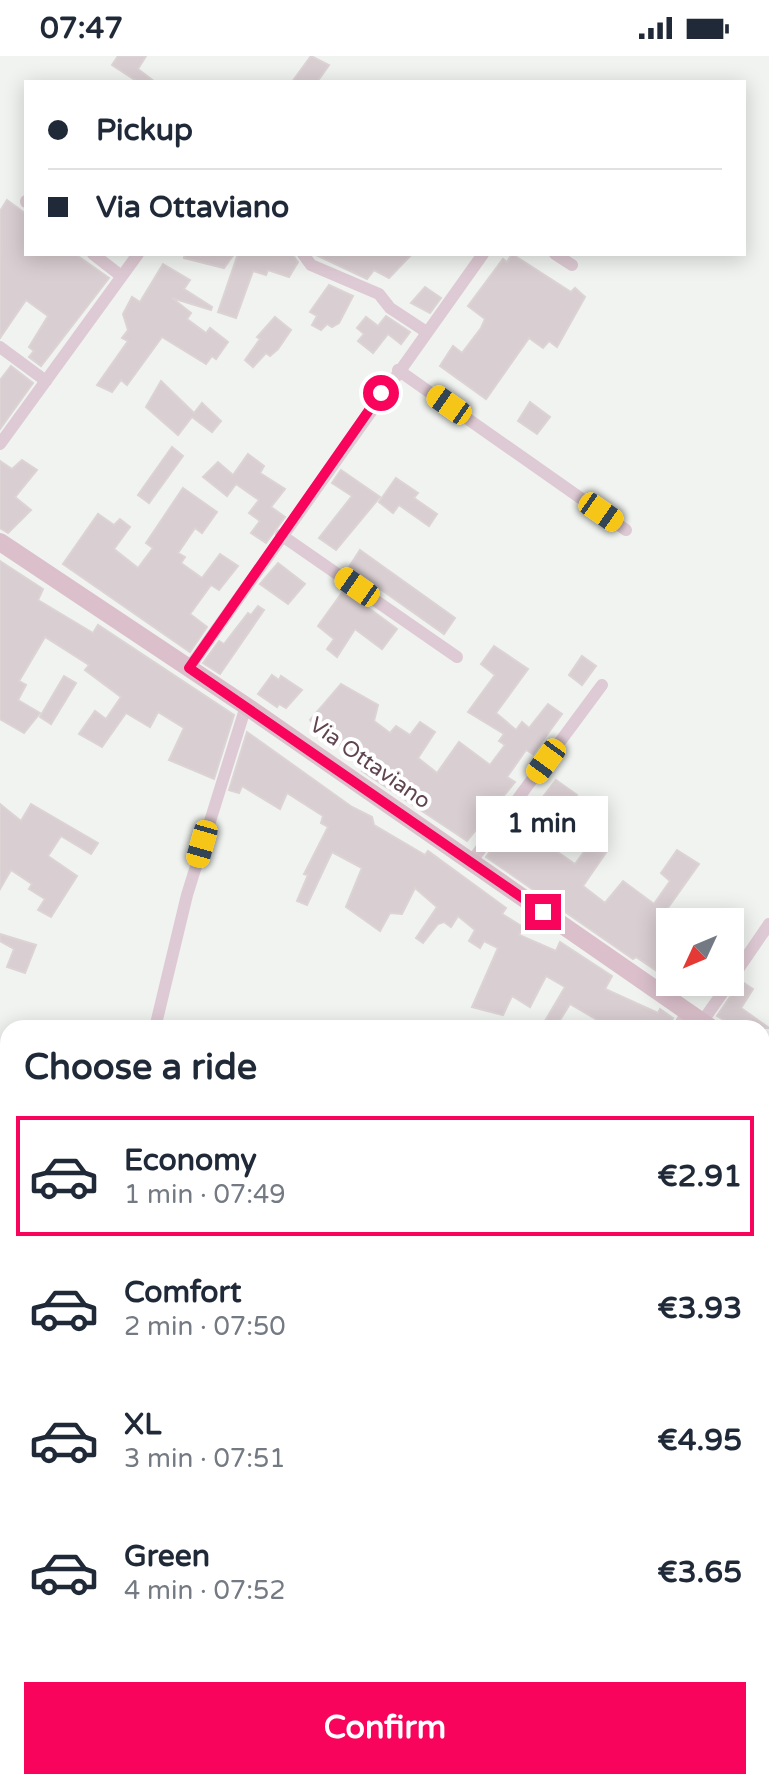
<!DOCTYPE html>
<html lang="en">
<head>
<meta charset="utf-8">
<style>
	body { margin:0; font-family:"Varela Round",sans-serif; background:#f2f2f3; color:#1f2937; height:100vh; display:flex; flex-direction:column; font-size:30px; white-space:nowrap }
	* { box-sizing:border-box; margin:0 }
	p { font-size:26px; color:#747a83 }
	.icon { flex:none; width:44px; height:44px; fill:none; stroke:currentColor; stroke-width:2; stroke-linecap:round; stroke-linejoin:round }
	.map { position:relative; flex:1; overflow:hidden }
	.sheet { position:absolute; left:0px; top:964px; width:770px; height:770px; display:flex; flex-direction:column; background:#fff; border-radius:24px 24px 0 0; box-shadow:0 4px 20px #0003 }
	.sheet>* { flex:none }
	.banner { position:absolute; left:24px; top:24px; width:722px; height:176px; border-radius:0px; box-shadow:0 4px 20px #0003; display:grid; align-content:center; height:176px; padding:0 24px; background:#fff }
	.needle { width:52px; rotate:226deg }
	.tools { position:absolute; left:656px; top:852px; display:grid; gap:16px }
	.tools a { display:grid; place-items:center; width:88px; height:88px; border-radius:0px; background:#fff; box-shadow:0 4px 20px #0003; font-size:40px }
	.end { position:absolute; width:36px; height:36px; margin:-18px; border:10px solid #f8045c; background:#fff; box-shadow:0 0 0 4px #fff }
	.from { border-radius:50% }
	.bubble { position:absolute; height:56px; border-radius:0px; background:#fff; box-shadow:0 4px 20px #0003; font-size:26px; font-weight:800; line-height:56px; text-align:center }
	.car { position:absolute; width:24px; height:48px; margin:-24px -12px; border-radius:10px; box-shadow:0 0 6px 2px #0007; background:linear-gradient(#f5c518 24%,#345 0 40%,#f5c518 0 76%,#345 0 86%,#f5c518 0) }
	.banner b { display:flex; align-items:center; gap:28px; height:76px; font-size:30px }
	.banner b+b { border-top:2px solid #e0e1e3 }
	.banner i { width:20px; height:20px; background:#1f2937 }
	ul { padding:0; list-style:none }
	li { display:flex; align-items:center; gap:24px; height:120px; margin:0 16px 12px; padding:0 8px; border:4px solid transparent; border-radius:0px }
	li div { flex:1 }
	li b { display:block; font-size:30px }
	li em { font-style:normal; font-weight:800 }
	li.active { border-color:#f8045c }
	li>.icon { width:72px; height:72px; stroke-width:1.5 }
	h2 { padding:0 24px; font-size:36px; line-height:96px }
	.primary-button { display:flex; gap:16px; margin-top:auto; padding:16px 24px }
	.primary-button a { flex:1; height:92px; border-radius:0px; background:#f8045c; color:#fff; font-size:32px; font-weight:800; line-height:92px; text-align:center }
	.status { display:flex; justify-content:space-between; align-items:center; height:56px; padding:0 40px; background:#fff; direction:ltr }
	.status svg { height:22px; fill:currentColor }
	.map>svg:first-child { display:block }
</style>
</head>
<body>
<div class="status"><b>07:47</b><svg viewBox="0 0 49 12"><path d="M0 12V9h3v3zM5 12V6h3v6zM10 12V3h3v9zM15 12V0h3v12zM26 1h20v11H26zM47 4h2v5h-2z"/></svg></div>
<div class="map">
<svg width="769" height="1733" viewBox="0 0 769 1733">
	<rect width="100%" height="100%" fill="#f0f3f0"/>
	<g fill="#d9ced1" stroke="#dcd3d5" stroke-width="2">
		<polygon points="118,0 146,0 138,13 155,26 138,26 112,9"/>
		<polygon points="311,0 329,9 317,26 292,26"/>
		<polygon points="7,144 26,158 26,198 75,198 109,222 41,310 29,301 34,295 29,291 48,260 26,244 0,282 0,155"/>
		<polygon points="185,198 234,198 224,212 184,202"/>
		<polygon points="238,198 292,198 298,206 289,221 268,214 266,219 253,215 236,262 218,256"/>
		<polygon points="314,198 412,198 389,222 374,214 367,223"/>
		<polygon points="512,198 571,236 575,232 585,241 557,291 549,285 543,292 529,282 486,343 440,310 453,290 462,297 481,272 485,263 468,250 503,203 507,206"/>
		<polygon points="163,208 190,224 184,233 212,251 211,254 172,242 191,257 187,263 206,277 210,272 228,286 216,303 212,300 206,308 162,281 127,329 121,324 112,336 97,329 128,285 122,282 128,274 123,258 132,241 140,246"/>
		<polygon points="329,229 353,240 339,267 332,271 327,268 321,274 312,269 317,260 310,256"/>
		<polygon points="425,231 441,242 430,257 411,247"/>
		<polygon points="386,260 410,276 401,288 388,278 373,297 358,285 364,278 357,272 366,261 378,270"/>
		<polygon points="275,261 291,274 278,293 270,300 266,297 253,311 245,304 260,283 257,281"/>
		<polygon points="11,310 33,327 0,373 0,324"/>
		<polygon points="161,325 194,357 202,347 221,365 212,376 192,361 178,379 146,351"/>
		<polygon points="530,346 550,361 537,378 518,365"/>
		<polygon points="172,391 183,400 149,447 138,439"/>
		<polygon points="248,398 264,410 260,417 285,433 271,451 285,461 266,487 251,477 260,465 249,457 259,444 236,428 227,440 203,421 218,406 233,419"/>
		<polygon points="22,404 37,414 15,441 31,454 8,477 0,472 0,405 12,413"/>
		<polygon points="341,414 380,441 336,494 319,482 352,440 332,427"/>
		<polygon points="396,422 418,437 414,442 437,458 429,470 399,449 393,457 379,446"/>
		<polygon points="183,432 217,456 202,477 195,472 178,497 185,501 181,507 202,522 220,498 238,510 219,534 211,529 190,558 207,571 190,596 63,508 98,458 114,469 120,463 130,471 114,493 138,512 153,492 146,487"/>
		<polygon points="360,494 455,562 444,578 349,511"/>
		<polygon points="0,505 43,533 38,544 93,577 98,569 234,659 214,723 169,704 184,672 158,656 150,671 126,657 102,691 79,678 95,655 106,663 121,641 85,614 89,609 45,581 19,625 26,629 18,644 40,657 24,677 0,663"/>
		<polygon points="278,507 305,528 288,548 260,528"/>
		<polygon points="344,534 397,573 382,593 355,573 337,601 327,593 334,583 318,570"/>
		<polygon points="258,550 264,554 220,618 203,607 219,585 224,588 248,557 251,559"/>
		<polygon points="494,590 528,613 496,657 516,674 522,666 529,672 548,648 562,658 533,698 526,694 507,721 515,726 467,785 362,715 368,707 349,692 342,696 340,687 321,676 310,664 341,628 378,649 374,665 390,677 396,670 410,679 420,666 435,676 418,702 437,717 459,686 490,709 505,689 499,685 504,678 468,656 495,619 481,608"/>
		<polygon points="582,600 596,610 582,629 569,619"/>
		<polygon points="272,619 279,624 281,620 302,634 286,652 279,648 277,651 258,638"/>
		<polygon points="64,620 76,627 51,668 40,661"/>
		<polygon points="247,676 352,751 372,761 374,769 425,799 428,795 506,852 502,858 523,871 519,879 556,895 560,886 612,920 605,933 658,957 660,953 673,962 669,972 611,972 570,948 555,972 545,965 565,931 546,920 530,951 512,940 503,959 472,951 498,892 484,885 480,892 469,885 475,874 458,860 451,871 444,866 438,868 423,887 416,882 437,851 415,832 402,858 390,857 380,875 346,851 362,812 332,796 307,849 297,845 308,819 304,818 328,771 321,767 323,760 287,737 280,753 242,730 239,737 229,734"/>
		<polygon points="556,724 577,739 543,786 575,808 584,796 592,795 598,789 607,795 583,830 605,847 623,825 654,848 670,825 661,817 677,794 699,808 665,856 670,861 670,877 659,890 664,893 660,899 670,906 670,924 636,901 633,903 486,801 502,779 510,784"/>
		<polygon points="0,748 21,765 31,748 98,787 91,798 61,780 48,800 77,820 51,861 38,854 45,843 29,833 32,828 11,814 0,833"/>
		<polygon points="0,878 36,889 25,917 7,911 14,893 0,885"/>
		<polygon points="741,925 753,933 741,952 769,972 737,972 717,960"/>
	</g>
	<g fill="none" stroke-linecap="round" stroke-linejoin="round">
		<g stroke="#decad4" stroke-width="12">
			<polyline points="26,145 26,146"/>
			<polyline points="93,198 120,219"/>
			<polyline points="303,198 311,209 379,238 390,252 425,275"/>
			<polyline points="555,198 572,209"/>
			<polyline points="0,291 46,325"/>
			<polyline points="398,314 626,474"/>
			<polyline points="0,388 138,198"/>
			<polyline points="281,479 457,601"/>
			<polyline points="189,612 483,198"/>
			<polyline points="471,806 602,629"/>
			<polyline points="730,925 769,868"/>
			<polyline points="702,966 730,926"/>
			<polyline points="155,972 187,839 246,650"/>
			<polyline points="678,972 687,956"/>
			<polyline points="0,1259 8,1252"/>
			<polyline points="0,1290 8,1294"/>
			<polyline points="762,1532 769,1517"/>
			<polyline points="762,1609 769,1613"/>
			<polyline points="652,1733 655,1726"/>
		</g>
		<g stroke="#dbc0cb" stroke-width="18">
			<polyline points="0,486 246,650 711,972"/>
			<polyline points="762,1009 769,1014"/>
		</g>
	</g>
	<g fill="none" stroke-linecap="round" stroke-linejoin="round">
		<polyline stroke="#f8045c" stroke-width="10" points="381,337 189,612 543,856"/>
	</g>
	<g text-anchor="middle" dominant-baseline="central" stroke-width="8" stroke-linejoin="round" paint-order="stroke">
		<g font-size="22" fill="#604551" stroke="#fff">
			<text transform="translate(370 707) rotate(35)">Via Ottaviano</text>
		</g>
	</g>
</svg>
<div class="tools">
<a><svg class="needle" viewBox="-14 -14 28 28"><path d="M0-13l5 13h-10z" fill="#e53935"/><path d="M0 13l5-13h-10z" fill="#747a83"/></svg></a>
</div>
<i class="end from" style="left:381px;top:337px"></i>
<i class="end" style="left:543px;top:856px"></i>
<div class="bubble" style="left:476px;top:740px;width:132px">1 min</div>
<i class="car" style="left:449px;top:349px;rotate:305deg"></i>
<i class="car" style="left:601px;top:456px;rotate:125deg"></i>
<i class="car" style="left:357px;top:531px;rotate:305deg"></i>
<i class="car" style="left:546px;top:705px;rotate:216deg"></i>
<i class="car" style="left:202px;top:788px;rotate:196deg"></i>
<div class="banner">
<b><i class="from"></i>Pickup</b>
<b><i></i>Via Ottaviano</b>
</div>
<section class="sheet">
<h2>Choose a ride</h2>
<ul>
<li class="active"><svg class="icon" aria-label="car" viewBox="0 0 24 24"><path d="M5 17H2v-5l4-1 3-4h7l3 4 3 1v5h-3M9 17h6M6 11h13"/><circle cx="7" cy="17" r="2"/><circle cx="17" cy="17" r="2"/></svg><div><b>Economy</b><p>1 min · 07:49</p></div><em>€2.91</em></li>
<li><svg class="icon" aria-label="car" viewBox="0 0 24 24"><path d="M5 17H2v-5l4-1 3-4h7l3 4 3 1v5h-3M9 17h6M6 11h13"/><circle cx="7" cy="17" r="2"/><circle cx="17" cy="17" r="2"/></svg><div><b>Comfort</b><p>2 min · 07:50</p></div><em>€3.93</em></li>
<li><svg class="icon" aria-label="car" viewBox="0 0 24 24"><path d="M5 17H2v-5l4-1 3-4h7l3 4 3 1v5h-3M9 17h6M6 11h13"/><circle cx="7" cy="17" r="2"/><circle cx="17" cy="17" r="2"/></svg><div><b>XL</b><p>3 min · 07:51</p></div><em>€4.95</em></li>
<li><svg class="icon" aria-label="car" viewBox="0 0 24 24"><path d="M5 17H2v-5l4-1 3-4h7l3 4 3 1v5h-3M9 17h6M6 11h13"/><circle cx="7" cy="17" r="2"/><circle cx="17" cy="17" r="2"/></svg><div><b>Green</b><p>4 min · 07:52</p></div><em>€3.65</em></li>
</ul>
<div class="primary-button"><a>Confirm</a></div>
</section>
</div>
</body>
</html>
